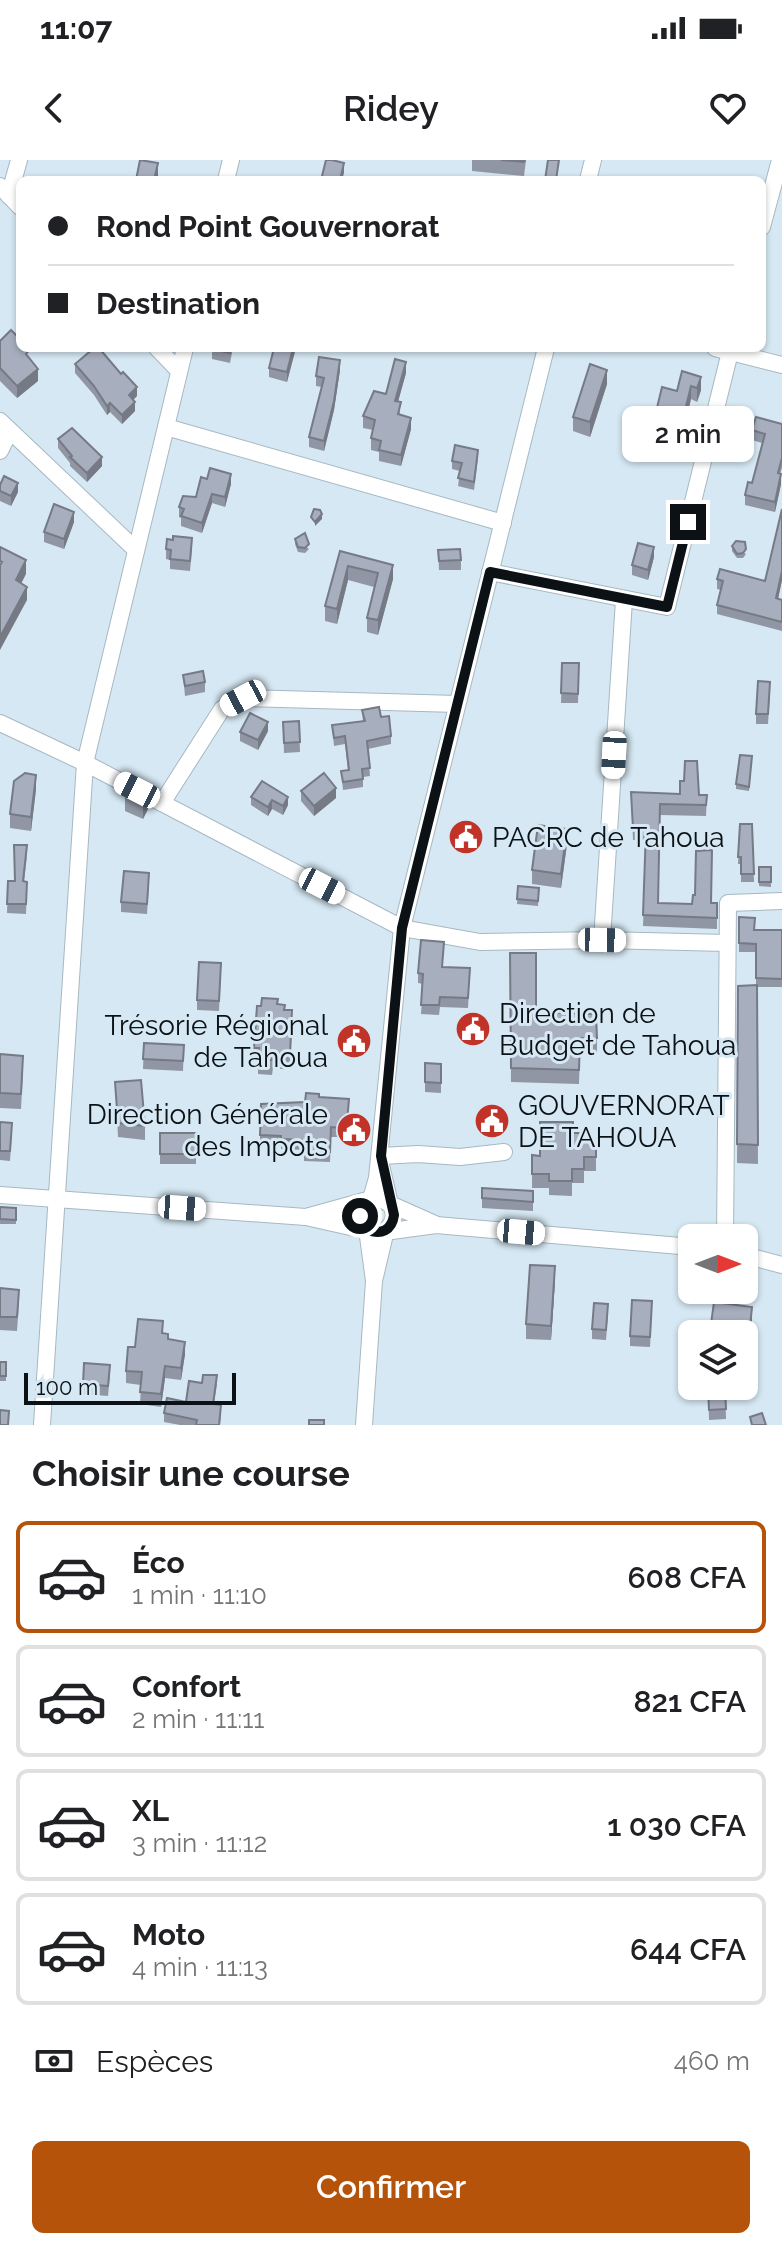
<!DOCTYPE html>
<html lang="fr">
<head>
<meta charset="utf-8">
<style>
	body { margin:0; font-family:Raleway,sans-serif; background:#f6f6f6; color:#202124; height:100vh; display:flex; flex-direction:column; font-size:30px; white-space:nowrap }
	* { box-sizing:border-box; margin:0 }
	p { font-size:26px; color:#757577 }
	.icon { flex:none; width:44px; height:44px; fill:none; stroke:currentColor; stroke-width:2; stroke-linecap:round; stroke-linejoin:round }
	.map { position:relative; height:1265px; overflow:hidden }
	.sheet { display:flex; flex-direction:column; background:#fff; flex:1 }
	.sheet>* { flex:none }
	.banner { position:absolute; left:16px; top:16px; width:750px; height:176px; border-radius:12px; box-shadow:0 2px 6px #0004; display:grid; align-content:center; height:176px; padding:0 32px; background:#fff }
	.needle { width:52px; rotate:90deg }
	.controls { position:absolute; left:678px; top:1064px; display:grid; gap:16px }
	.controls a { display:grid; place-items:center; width:80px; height:80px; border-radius:12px; background:#fff; box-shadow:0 2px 6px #0004; font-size:40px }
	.scale { position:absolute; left:24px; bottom:20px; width:212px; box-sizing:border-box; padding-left:8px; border:4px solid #0b1115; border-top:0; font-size:22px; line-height:28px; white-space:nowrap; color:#0b1115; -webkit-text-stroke:6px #d6e8f3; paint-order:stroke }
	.end { position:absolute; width:36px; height:36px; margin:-18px; border:10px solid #0b1115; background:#fff; box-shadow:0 0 0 4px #fff }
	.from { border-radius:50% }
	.bubble { position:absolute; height:56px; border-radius:12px; background:#fff; box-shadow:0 2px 6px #0004; font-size:26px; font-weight:600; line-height:56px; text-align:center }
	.car { position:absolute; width:24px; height:48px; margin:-24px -12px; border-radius:10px; box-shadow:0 0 6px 2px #0007; background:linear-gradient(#fff 24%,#345 0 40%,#fff 0 76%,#345 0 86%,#fff 0) }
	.banner b { display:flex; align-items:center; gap:28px; height:76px; font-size:30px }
	.banner b+b { border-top:2px solid #e0e0e0 }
	.banner i { width:20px; height:20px; background:#202124 }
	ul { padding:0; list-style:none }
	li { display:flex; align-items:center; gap:24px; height:112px; margin:0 16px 12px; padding:0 16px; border:4px solid #e0e0e0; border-radius:12px }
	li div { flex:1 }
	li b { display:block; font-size:30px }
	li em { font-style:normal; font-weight:600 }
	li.selected { border-color:#b45309 }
	li>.icon { width:72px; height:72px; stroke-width:1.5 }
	h2 { padding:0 32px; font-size:36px; line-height:96px }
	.pay { display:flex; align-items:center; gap:20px; height:88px; padding:0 32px; font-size:30px }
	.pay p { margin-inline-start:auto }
	.action { display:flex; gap:16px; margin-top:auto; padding:16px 32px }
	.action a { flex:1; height:92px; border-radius:12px; background:#b45309; color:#fff; font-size:32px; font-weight:600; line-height:92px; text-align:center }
	.status { display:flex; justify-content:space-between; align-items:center; height:56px; padding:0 40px; background:#fff; direction:ltr }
	.status svg { height:22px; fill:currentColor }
	header { display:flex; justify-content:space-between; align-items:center; height:104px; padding:0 32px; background:#fff; font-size:36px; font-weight:600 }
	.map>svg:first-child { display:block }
</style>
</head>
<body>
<div class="status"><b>11:07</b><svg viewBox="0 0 49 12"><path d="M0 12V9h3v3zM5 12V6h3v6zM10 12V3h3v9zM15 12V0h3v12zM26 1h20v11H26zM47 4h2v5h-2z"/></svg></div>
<header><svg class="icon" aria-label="back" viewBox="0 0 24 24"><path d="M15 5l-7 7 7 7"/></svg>Ridey<svg class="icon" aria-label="heart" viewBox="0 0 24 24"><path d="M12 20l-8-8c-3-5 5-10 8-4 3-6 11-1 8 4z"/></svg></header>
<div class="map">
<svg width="782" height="1265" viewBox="0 0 782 1265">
	<rect width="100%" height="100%" fill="#d6e8f3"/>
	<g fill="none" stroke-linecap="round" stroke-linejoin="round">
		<defs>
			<g id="minor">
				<polyline points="226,20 231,0"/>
				<polyline points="588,20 593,0"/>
				<polyline points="0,26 20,47"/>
				<polyline points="9,36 19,0"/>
				<polyline points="762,67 780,0"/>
				<polyline points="157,188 179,211"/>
				<polyline points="715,188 782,205"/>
				<polyline points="0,261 136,390"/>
				<polyline points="166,267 503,363"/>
				<polyline points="0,291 10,271"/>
				<polyline points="490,412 667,447 731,188"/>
				<polyline points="0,563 85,603 402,768 480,782 602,780 727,783"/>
				<polyline points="162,643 222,549 243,538 457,544"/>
				<polyline points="602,780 624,440"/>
				<polyline points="381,996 418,994 460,997 504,992"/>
				<polyline points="381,1005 390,1044 435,1064"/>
				<polyline points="0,1035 306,1057 377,1073 436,1065 692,1087"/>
				<polyline points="306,1057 371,1039 377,1018 402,768 546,188"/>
				<polyline points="725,1078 728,743 782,741"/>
				<polyline points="744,1095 782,1105"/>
				<polyline points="42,1265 85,603 185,188"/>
				<path d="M364 1265 374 1121 386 1070C395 1062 396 1053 390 1044L379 1038 366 1041 360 1056 367 1069 374 1121"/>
			</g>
		</defs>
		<use href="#minor" stroke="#a7b8c2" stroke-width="18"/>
		<use href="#minor" stroke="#fff" stroke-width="16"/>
	</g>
	<g fill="#9096a3">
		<polygon points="472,0 526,0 524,16 472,11"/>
		<polygon points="0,181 30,199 38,221 17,238 0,221"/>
		<polygon points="212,188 233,188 230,203 212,199"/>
		<polygon points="295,188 287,222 269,217 269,208"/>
		<polygon points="75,204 137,236 133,240 135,251 122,264 110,252 107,255 94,235 75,213"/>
		<polygon points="340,210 334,250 324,291 309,287 309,277 322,227 316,226 316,216"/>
		<polygon points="682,211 701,230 697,242 691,239 676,301 649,294 649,281 677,231"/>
		<polygon points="406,213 398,242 400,254 411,269 401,306 379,301 379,292 371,290 371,278 373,270 363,268 363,256"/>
		<polygon points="607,224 590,277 573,271 573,257"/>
		<polygon points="782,264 782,308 780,314 781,324 775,352 745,345 745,335 752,323 762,283 752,280 752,270"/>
		<polygon points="58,279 102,306 87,322 70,306 70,303 58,288"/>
		<polygon points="478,298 474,330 458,326 460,311 452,309 452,301"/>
		<polygon points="231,324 225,347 212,343 202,373 181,366 181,358 179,357 179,347 196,337"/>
		<polygon points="0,331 18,332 11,346 0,341"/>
		<polygon points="782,349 782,420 778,439 782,440 782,471 717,454 717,445 721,430 717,429 717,419 765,421"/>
		<polygon points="74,362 64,389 44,382 44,372"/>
		<polygon points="295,379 309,389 305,393 298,392 295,384"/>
		<polygon points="732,386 746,394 743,398 737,398 732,391"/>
		<polygon points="192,388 190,411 170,409 170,400 166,399 166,389"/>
		<polygon points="438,390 461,400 461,410 439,410"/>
		<polygon points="340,391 393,419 378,475 367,472 367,458 374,427 348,420 337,464 325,461 325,446"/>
		<polygon points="654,397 648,420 632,415 632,405"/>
		<polygon points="562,503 579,503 578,543 561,543"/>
		<polygon points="183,515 205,522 205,532 185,536"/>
		<polygon points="770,532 768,564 756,564 756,554"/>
		<polygon points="362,550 381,557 391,576 391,584 368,589 370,616 363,617 363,627 343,630 341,611 348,610 345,584 334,586 332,565 363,562"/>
		<polygon points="299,561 300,592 284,593 283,562"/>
		<polygon points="268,571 258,590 240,581 240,572"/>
		<polygon points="752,596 749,631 736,629 736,624"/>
		<polygon points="36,629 31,671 10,668 10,654"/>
		<polygon points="148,630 148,649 143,659 125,651 125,632"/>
		<polygon points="301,631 336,638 314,656 301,641"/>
		<polygon points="631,632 707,635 706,656 660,655 658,743 692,744 717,743 717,769 643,766 646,680 633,680"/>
		<polygon points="251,637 288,637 288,645 283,655 272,649 268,656 251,645"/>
		<polygon points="740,664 752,664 754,722 741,722 741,704 738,704"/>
		<polygon points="567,684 561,728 532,724 532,710"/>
		<polygon points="27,695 24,722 27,722 26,754 7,753 8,721 15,721"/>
		<polygon points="759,707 771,707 771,727 759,726"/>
		<polygon points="149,723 147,754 121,752 121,742"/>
		<polygon points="518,726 539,728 538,746 517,744"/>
		<polygon points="739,757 755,770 782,770 782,827 757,827 758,1004 737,1003 738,826 756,825 756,792 739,792"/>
		<polygon points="444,792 442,807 470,808 468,848 440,847 439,855 421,854 423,824 418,823 418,813"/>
		<polygon points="510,793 536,852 597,878 597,892 580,893 579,924 511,922"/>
		<polygon points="221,813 219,851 197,850 197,840"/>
		<polygon points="277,844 284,850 292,865 290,910 273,908 272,915 258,914 258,902 254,902 254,888"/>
		<polygon points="144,883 184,885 183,911 143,909"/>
		<polygon points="0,894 23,910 21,949 0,948"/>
		<polygon points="425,903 441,904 441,933 425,932"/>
		<polygon points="115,922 145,966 145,980 118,977"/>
		<polygon points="319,937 349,949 347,972 343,971 343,977 331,977 330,1002 304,1001 304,990 281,989 281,986 260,985 260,975 305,942"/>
		<polygon points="0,962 12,972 10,1001 0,1000"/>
		<rect x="160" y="973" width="36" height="31"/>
		<polygon points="573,973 584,980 596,980 596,1011 584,1011 584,1023 572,1023 572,1036 549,1035 549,1028 532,1028 532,995 540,996"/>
		<polygon points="533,1031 533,1051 482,1048 482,1038"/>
		<polygon points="0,1047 16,1048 16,1064 0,1064"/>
		<polygon points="555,1121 551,1180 526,1179 526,1164"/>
		<polygon points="0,1128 19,1143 17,1171 0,1170"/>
		<polygon points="714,1142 752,1161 749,1190 744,1190 744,1174 710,1174"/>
		<polygon points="652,1151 650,1187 630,1186 630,1176"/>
		<polygon points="608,1154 606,1180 592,1179 592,1169"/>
		<polygon points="163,1173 185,1194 181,1220 165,1218 161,1247 140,1244 141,1225 126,1223 126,1211 135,1187"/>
		<rect x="0" y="1202" width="6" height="19"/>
		<polygon points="110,1215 108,1236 83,1234 83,1224"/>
		<polygon points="217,1224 214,1244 221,1254 220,1265 180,1265 164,1262 164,1253 186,1242"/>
		<polygon points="708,1226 725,1226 726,1259 709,1260"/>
	</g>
	<g fill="#757a85">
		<polygon points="158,3 158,20 154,20"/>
		<polygon points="344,3 344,13 342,20 340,20"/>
		<polygon points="293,188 295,188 295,192 287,222 287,212"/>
		<polygon points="340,200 340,210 334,250 324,291 324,281"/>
		<polygon points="406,202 406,213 395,252 395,241"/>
		<polygon points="38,209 38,221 17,238 17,226"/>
		<polygon points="607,210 607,224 590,277 590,262"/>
		<polygon points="701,217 701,230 697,242 697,228"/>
		<polygon points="691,226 691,239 676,301 676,287"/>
		<polygon points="137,227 137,236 129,244 129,235"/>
		<polygon points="135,242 135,251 122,264 122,255"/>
		<polygon points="110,243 110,252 107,255 107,246"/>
		<polygon points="411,258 411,269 401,306 401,295"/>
		<polygon points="102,297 102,306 87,322 87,313"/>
		<polygon points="231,314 231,324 225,347 225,337"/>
		<polygon points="781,314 781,324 775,352 775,342"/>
		<polygon points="18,323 18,332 11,346 11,336"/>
		<polygon points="212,334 212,343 202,373 202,363"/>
		<polygon points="74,352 74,362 64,389 64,379"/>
		<polygon points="322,354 322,359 315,366 315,362"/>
		<polygon points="654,387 654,397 648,420 648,410"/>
		<polygon points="26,400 26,414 16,434 16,420"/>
		<polygon points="393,405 393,419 378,475 378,460"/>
		<polygon points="348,406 348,420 337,464 337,449"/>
		<polygon points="782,411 782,420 776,448 776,438"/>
		<polygon points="27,427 27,440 0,490 0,477"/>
		<polygon points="268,562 268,571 258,590 258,580"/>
		<polygon points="36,615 36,629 31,671 31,657"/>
		<polygon points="336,628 336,638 314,656 314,646"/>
		<polygon points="148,630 148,649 143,659 143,640"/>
		<polygon points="288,637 288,645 283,655 283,646"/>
		<polygon points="272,640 272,649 268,656 268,647"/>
		<polygon points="567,669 567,684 561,728 561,714"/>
		<polygon points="555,1106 555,1121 551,1180 551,1166"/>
		<polygon points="752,1147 752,1161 749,1190 749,1176"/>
		<polygon points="185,1182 185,1194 181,1220 181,1208"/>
		<polygon points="165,1206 165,1218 161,1247 161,1234"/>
	</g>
	<g fill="#a7aebe" stroke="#757a85" stroke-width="2">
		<polygon points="140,0 158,3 154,20 136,20"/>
		<polygon points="326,0 332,0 344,3 340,20 321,20"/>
		<polygon points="501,0 525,0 524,2"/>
		<polygon points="548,0 559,0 556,20 545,20"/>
		<polygon points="11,170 20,179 20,188 30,189 26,194 38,209 17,226 0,208 0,181"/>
		<polygon points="94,188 99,188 121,214 123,212 137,227 129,235 135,242 122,255 110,243 107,246 94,226 75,204"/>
		<polygon points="212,188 231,188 230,193 212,189"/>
		<polygon points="274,188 293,188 287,212 269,208"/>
		<polygon points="319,197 340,200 334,241 324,281 309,277 324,218 316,216"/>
		<polygon points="395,199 406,202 395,241 401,242 398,254 411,258 401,295 379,290 381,281 371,278 375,260 363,256 374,231 386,234"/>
		<polygon points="590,204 607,210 590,262 573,257"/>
		<polygon points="682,211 701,217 697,228 691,226 676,287 649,281 662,227 677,231"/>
		<polygon points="756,257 782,264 782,298 778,313 781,314 775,342 745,335 748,322 752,323 765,274 752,270"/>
		<polygon points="72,268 102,297 87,313 70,297 72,296 58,279"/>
		<polygon points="455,285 478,290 474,322 458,318 462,303 452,301"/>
		<polygon points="210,308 231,314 225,337 212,334 202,363 181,356 184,349 179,347 183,336 196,337 201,317 207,319"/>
		<polygon points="4,316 18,323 11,336 0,331 0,325"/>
		<polygon points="54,344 74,352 64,379 44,372"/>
		<polygon points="314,349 320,350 322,354 315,362 311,357"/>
		<polygon points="782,349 782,411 776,438 782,440 782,462 717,445 723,421 717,419 720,409 765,421"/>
		<polygon points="305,373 309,384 305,388 298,387 295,379"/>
		<polygon points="173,376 192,378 190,401 170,399 171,390 166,389 167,379 173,380"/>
		<polygon points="736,381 745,382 746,389 743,393 737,394 732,386"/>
		<polygon points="638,383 654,387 648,410 632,405"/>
		<polygon points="0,387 26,400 16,420 27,427 0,477 0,405 2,402 0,401"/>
		<polygon points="460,389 461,400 439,401 438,390"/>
		<polygon points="340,391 393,405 378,460 367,458 378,413 348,406 337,449 325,446"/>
		<polygon points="562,503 579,503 578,534 561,533"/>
		<polygon points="203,511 205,522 185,526 183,515"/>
		<polygon points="758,521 770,522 768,554 756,554"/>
		<polygon points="379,547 381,557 389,556 391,576 367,581 370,608 362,609 363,619 343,622 341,611 349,610 345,576 334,578 332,565 365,561 362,550"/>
		<polygon points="250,553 268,562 258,580 240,572"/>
		<polygon points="299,561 300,582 284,583 283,562"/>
		<polygon points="740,595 752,596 749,627 736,624"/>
		<polygon points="685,601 697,601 699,635 707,635 706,645 660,644 658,743 692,744 693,735 695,735 696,691 712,690 711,743 717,743 717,758 643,755 646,669 633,669 631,632 680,634 680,621 684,621"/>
		<polygon points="25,613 36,615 31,657 10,654 14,621"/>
		<polygon points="324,613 336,628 314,646 301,631"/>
		<polygon points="262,621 288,637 283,646 272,640 268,647 251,637"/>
		<polygon points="130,622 148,630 143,640 125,632"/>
		<polygon points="740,664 752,664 754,714 741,714 741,697 738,697"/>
		<polygon points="538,665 567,669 561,714 532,710"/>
		<polygon points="14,685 27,685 23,721 27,722 26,744 7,744 8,721 15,721"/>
		<rect x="759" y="707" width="12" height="15"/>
		<polygon points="124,711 149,713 147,744 121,742"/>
		<polygon points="518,726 539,728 538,741 517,739"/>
		<polygon points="739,757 755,758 754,770 782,770 782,819 756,818 756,784 739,783"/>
		<polygon points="421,780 444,782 442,807 470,808 468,838 440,837 439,845 421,845 423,814 418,813"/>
		<polygon points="510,793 536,793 536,852 596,854 597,878 580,878 579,910 511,908"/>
		<polygon points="199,802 221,803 219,841 197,840"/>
		<polygon points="757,825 758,985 737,984 738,826"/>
		<polygon points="262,838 278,839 277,844 285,845 284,850 292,850 290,895 273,894 272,900 258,900 259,888 254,888 257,846 261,846"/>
		<polygon points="144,883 184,885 183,901 143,899"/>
		<polygon points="0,894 23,896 21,934 0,933"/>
		<polygon points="425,903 441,904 441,923 425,922"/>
		<polygon points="141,920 145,966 118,963 115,922"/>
		<polygon points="306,933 319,934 319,937 349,939 347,962 343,962 343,968 331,967 330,992 304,992 304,980 281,979 281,976 260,975 261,944 305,942"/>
		<polygon points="0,962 12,963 10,991 0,991"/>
		<polygon points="540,962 573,962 573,973 584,973 584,980 596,980 596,997 584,997 584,1009 572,1009 572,1021 549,1021 549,1014 532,1014 532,995 540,996"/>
		<rect x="160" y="973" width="36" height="21"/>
		<polygon points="482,1028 533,1031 533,1042 482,1038"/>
		<polygon points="0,1047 16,1048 16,1060 0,1059"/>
		<polygon points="530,1105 555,1106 551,1166 526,1164"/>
		<polygon points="0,1128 19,1130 17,1157 0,1157"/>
		<polygon points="632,1140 652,1141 650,1177 630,1176"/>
		<polygon points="714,1142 752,1147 749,1176 744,1175 744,1174 710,1171"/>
		<polygon points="594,1143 608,1144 606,1170 592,1169"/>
		<polygon points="138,1159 163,1161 162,1173 168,1174 168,1179 185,1182 181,1208 165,1206 161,1234 140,1232 142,1212 126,1211 128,1187 135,1187"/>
		<rect x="0" y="1202" width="6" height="14"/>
		<polygon points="84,1203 110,1205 108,1226 83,1224"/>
		<polygon points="203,1215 217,1215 213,1244 221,1245 219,1265 196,1265 197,1260 164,1253 167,1238 186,1242 189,1221 202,1223"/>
		<polygon points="708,1226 725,1226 726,1249 709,1250"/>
		<polygon points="0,1250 9,1251 8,1265 0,1265"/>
		<polygon points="762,1253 766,1265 752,1265 750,1257"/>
		<rect x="309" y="1260" width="15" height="5"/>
	</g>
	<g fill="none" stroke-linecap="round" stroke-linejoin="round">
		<path stroke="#0b1115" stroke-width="10" d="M360 1056 367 1069C381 1076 392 1070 394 1055L381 996 402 768 490 412 667 447 688 362"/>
	</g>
	<defs>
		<symbol id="civic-disc" viewBox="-11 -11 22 22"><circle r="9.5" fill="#c13328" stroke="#d6e8f3"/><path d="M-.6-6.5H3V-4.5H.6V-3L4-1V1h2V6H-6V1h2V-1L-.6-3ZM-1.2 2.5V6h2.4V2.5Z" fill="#fff"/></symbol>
	</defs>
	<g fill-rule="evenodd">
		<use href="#civic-disc" x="446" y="657" width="40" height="40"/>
		<use href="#civic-disc" x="453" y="849" width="40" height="40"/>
		<use href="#civic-disc" x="334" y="861" width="40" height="40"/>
		<use href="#civic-disc" x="472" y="941" width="40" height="40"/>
		<use href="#civic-disc" x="334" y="950" width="40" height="40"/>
	</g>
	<g text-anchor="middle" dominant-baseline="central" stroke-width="6" stroke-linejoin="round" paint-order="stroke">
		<g font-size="28" fill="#0b1115" stroke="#d6e8f3" text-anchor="start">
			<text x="492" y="677">PACRC de Tahoua</text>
			<text x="499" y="853">Direction de<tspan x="499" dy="32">Budget de Tahoua</tspan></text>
			<text x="328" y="865" text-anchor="end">Trésorie Régional<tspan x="328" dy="32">de Tahoua</tspan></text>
			<text x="518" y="945">GOUVERNORAT<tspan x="518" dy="32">DE TAHOUA</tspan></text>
			<text x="328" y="954" text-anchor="end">Direction Générale<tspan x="328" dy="32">des Impots</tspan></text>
		</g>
	</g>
</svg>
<div class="controls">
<a><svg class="needle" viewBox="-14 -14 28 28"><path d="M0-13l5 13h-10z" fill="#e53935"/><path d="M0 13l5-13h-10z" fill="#757577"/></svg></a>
<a><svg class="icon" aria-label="layers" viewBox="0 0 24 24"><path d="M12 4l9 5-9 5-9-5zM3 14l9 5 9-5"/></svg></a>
</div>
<div class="scale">100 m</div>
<i class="end from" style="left:360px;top:1056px"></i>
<i class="end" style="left:688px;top:362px"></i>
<div class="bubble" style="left:622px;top:246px;width:132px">2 min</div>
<i class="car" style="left:243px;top:538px;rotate:242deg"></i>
<i class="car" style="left:614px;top:595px;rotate:183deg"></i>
<i class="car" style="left:137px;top:630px;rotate:297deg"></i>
<i class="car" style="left:322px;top:726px;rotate:117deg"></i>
<i class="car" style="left:602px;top:780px;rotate:91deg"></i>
<i class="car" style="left:182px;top:1048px;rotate:94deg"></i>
<i class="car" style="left:521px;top:1072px;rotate:95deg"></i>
<div class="banner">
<b><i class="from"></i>Rond Point Gouvernorat</b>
<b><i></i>Destination</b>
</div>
</div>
<section class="sheet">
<h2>Choisir une course</h2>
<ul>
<li class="selected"><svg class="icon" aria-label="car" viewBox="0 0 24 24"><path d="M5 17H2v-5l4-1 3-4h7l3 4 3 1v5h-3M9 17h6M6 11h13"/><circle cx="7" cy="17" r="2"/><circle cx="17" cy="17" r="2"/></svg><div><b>Éco</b><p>1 min · 11:10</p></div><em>608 CFA</em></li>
<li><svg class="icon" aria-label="car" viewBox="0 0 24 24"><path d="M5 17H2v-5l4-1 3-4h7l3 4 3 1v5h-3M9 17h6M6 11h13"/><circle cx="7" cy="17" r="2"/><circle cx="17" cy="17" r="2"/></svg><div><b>Confort</b><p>2 min · 11:11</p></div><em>821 CFA</em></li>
<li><svg class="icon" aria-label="car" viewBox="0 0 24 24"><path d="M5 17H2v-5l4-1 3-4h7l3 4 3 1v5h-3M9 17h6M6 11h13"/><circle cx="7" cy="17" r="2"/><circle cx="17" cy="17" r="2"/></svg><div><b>XL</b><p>3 min · 11:12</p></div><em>1 030 CFA</em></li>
<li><svg class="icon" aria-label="car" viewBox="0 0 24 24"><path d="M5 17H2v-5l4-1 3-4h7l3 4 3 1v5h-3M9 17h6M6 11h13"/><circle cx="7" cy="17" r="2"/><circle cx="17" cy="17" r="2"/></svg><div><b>Moto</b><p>4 min · 11:13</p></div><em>644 CFA</em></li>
</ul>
<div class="pay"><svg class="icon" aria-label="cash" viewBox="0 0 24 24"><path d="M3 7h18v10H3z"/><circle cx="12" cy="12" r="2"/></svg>Espèces<p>460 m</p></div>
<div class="action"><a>Confirmer</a></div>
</section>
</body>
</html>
